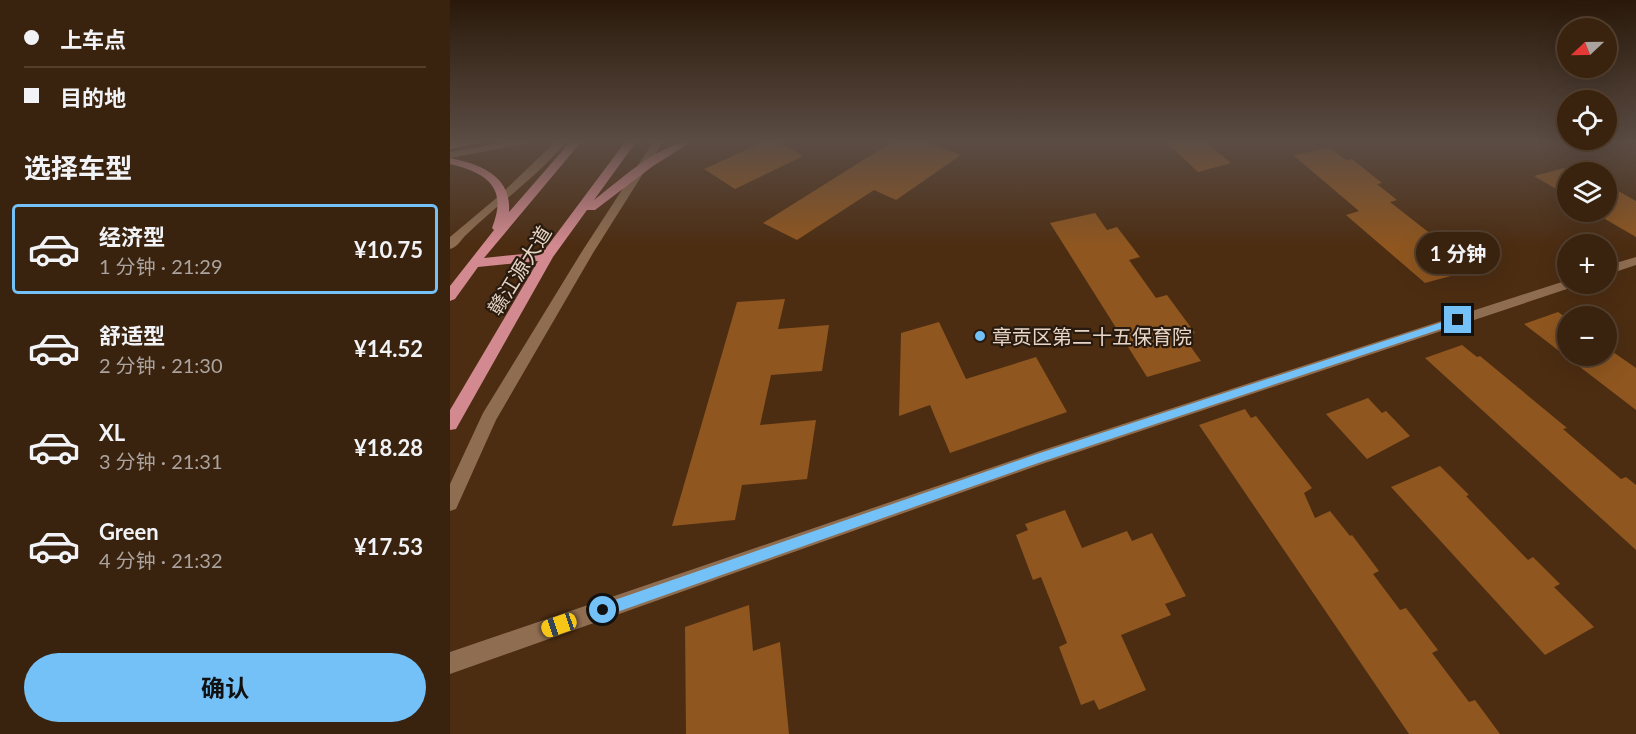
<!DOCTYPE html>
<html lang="zh">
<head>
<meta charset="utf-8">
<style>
	body { margin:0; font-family:Lato,"Noto Sans SC",sans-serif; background:#442f1c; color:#f1f3f6; height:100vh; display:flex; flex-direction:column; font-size:22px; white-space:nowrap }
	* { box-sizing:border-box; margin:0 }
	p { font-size:20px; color:#aba49e }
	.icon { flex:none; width:33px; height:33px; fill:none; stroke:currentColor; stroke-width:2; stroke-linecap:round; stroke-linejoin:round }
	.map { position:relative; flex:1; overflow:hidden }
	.drawer { display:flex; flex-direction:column; background:#39220e; width:450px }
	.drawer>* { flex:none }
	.banner { display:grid; align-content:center; height:132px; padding:0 24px; background:#39220e }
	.needle { width:39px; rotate:248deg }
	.tools { position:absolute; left:1107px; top:18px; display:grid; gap:12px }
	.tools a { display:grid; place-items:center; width:60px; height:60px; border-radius:50%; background:#39220e; box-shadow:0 6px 24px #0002,0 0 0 2px #533f2e; font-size:30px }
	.end { position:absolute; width:27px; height:27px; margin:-14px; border:8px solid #73c1f6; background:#111; box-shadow:0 0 0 3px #111 }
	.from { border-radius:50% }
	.bubble { position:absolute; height:42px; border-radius:21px; background:#39220e; box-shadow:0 6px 24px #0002,0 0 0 2px #533f2e; font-size:20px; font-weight:700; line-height:42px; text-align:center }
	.car { position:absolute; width:18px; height:36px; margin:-18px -9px; border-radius:8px; box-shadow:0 0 4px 2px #0007; background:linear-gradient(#f5c518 24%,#345 0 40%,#f5c518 0 76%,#345 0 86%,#f5c518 0) }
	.banner b { display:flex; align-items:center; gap:21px; height:57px; font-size:22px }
	.banner b+b { border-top:2px solid #533f2e }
	.banner i { width:15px; height:15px; background:#f1f3f6 }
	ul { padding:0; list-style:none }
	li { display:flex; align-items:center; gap:18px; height:90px; margin:0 12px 9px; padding:0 12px; border:3px solid transparent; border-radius:6px }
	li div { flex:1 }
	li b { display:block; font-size:22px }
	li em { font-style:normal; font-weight:700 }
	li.active { border-color:#73c1f6 }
	li>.icon { width:54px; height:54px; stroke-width:1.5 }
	h2 { padding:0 24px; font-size:27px; line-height:72px }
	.button { display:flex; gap:12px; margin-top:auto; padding:12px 24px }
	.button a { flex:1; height:69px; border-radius:36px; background:#73c1f6; color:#111; font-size:24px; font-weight:700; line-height:69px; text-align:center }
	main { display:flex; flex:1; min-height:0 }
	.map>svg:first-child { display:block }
</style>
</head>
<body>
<main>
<section class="drawer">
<div class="banner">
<b><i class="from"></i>上车点</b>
<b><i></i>目的地</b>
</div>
<h2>选择车型</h2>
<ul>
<li class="active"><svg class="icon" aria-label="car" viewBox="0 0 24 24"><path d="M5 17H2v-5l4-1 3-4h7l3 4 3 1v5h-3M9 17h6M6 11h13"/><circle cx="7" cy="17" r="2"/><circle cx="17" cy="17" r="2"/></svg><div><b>经济型</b><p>1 分钟 · 21:29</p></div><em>¥10.75</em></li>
<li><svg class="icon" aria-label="car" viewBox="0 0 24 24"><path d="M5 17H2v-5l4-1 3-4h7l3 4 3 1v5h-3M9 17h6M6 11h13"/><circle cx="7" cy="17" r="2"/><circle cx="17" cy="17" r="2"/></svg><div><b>舒适型</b><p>2 分钟 · 21:30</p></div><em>¥14.52</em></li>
<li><svg class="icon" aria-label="car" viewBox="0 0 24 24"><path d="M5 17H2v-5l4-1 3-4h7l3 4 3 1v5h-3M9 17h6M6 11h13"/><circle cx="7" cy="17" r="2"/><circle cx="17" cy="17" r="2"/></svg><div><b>XL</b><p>3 分钟 · 21:31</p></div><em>¥18.28</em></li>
<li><svg class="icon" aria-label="car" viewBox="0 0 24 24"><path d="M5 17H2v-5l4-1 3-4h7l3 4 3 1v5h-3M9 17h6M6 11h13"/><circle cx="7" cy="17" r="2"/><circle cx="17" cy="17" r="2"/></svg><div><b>Green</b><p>4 分钟 · 21:32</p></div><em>¥17.53</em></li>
</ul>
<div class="button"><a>确认</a></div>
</section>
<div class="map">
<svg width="1186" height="734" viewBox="0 0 1186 734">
	<rect width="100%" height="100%" fill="#4c2d12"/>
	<g fill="#8f561f">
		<polygon points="313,142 328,142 353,156 285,189 254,169"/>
		<polygon points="442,142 477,142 511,155 446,200 424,190 347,240 313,223"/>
		<polygon points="716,142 756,142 781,163 748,172"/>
		<polygon points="880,148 896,160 902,159 932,183 927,184 947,200 940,202 1000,249 993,251 1019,271 975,283 896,215 909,211 843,155"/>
		<polygon points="1114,168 1122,172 1118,172 1118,196 1084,176"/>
		<polygon points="1156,184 1186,201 1186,237 1143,212 1156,212"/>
		<polygon points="645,213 657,230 667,227 690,257 679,260 706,298 717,295 745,333 733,336 751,361 697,377 600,223"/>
		<polygon points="335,299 328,329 379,325 372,371 321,375 310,425 366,420 357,479 292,485 285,520 222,526 287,302"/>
		<polygon points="1108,312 1118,319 1118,356 1156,356 1156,347 1186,368 1186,410 1074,324"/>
		<polygon points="489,322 516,379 586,357 617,412 500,453 480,405 449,416 451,333"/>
		<polygon points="1012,345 1027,357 1030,356 1117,428 1113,429 1171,479 1176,477 1186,485 1186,550 975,358"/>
		<polygon points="918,398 932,413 936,411 960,436 917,459 876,414"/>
		<polygon points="795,409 801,418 806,416 862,488 854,493 865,518 880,511 900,536 902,535 929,571 923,574 950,610 956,608 988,650 982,653 1019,702 1025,700 1050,734 959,734 749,425"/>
		<polygon points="990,466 1019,495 1016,496 1078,560 1083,557 1110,584 1104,587 1144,627 1095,655 941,487"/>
		<polygon points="615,510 632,548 677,531 682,541 702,533 736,596 715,604 721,615 671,635 696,690 649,710 644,700 631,705 609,647 617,643 591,577 583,580 566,535 578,530 575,524"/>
		<polygon points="299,605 303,651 330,642 339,734 236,734 235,627"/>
	</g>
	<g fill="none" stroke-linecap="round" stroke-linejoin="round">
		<g fill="#8f6d50" fill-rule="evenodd">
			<polygon points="57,142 83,142 0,158 0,152"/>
			<path d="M105 142H116C87 177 49 203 17 234 11 239 8 247 0 249V237L50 195Z"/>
			<polygon points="203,142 213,142 143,253 46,420 6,509 0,511 0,484 33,413 131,253"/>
			<polygon points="1186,257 1186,265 1156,275 1156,266"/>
			<polygon points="1118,280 1118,284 1124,284 1123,287 592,464 0,674 0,652 590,451"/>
		</g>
		<g fill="#d2898f" fill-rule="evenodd">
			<polygon points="32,142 0,149 0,143"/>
			<path d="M120 142H131L34 258 93 252 175 142H186L144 200C169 181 210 142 241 142L203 166 145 210H137L103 257 6 429 0 430V410L88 261 28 267 5 299 0 301V286L44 230 42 228C58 188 38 173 0 164V158C30 164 62 176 59 212Z"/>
		</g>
	</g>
	<linearGradient id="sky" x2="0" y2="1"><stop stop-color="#2a190a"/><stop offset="0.58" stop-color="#5b4c44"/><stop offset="1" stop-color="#5b4c44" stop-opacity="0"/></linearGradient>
	<rect width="1186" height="245" fill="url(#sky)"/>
	<polygon fill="#73c1f6" points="1008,317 1013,320 1012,322 591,462 153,617 148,615 146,610 148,605 153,604 590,453"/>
	<circle fill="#73c1f6" stroke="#281a0e" stroke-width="2" cx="530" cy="336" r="6"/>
	<g text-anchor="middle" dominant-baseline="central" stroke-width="4.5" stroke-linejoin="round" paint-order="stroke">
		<g font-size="20" fill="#e7d4c5" stroke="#281a0e">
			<text transform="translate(69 270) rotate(-58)">赣江源大道</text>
		</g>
		<g font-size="20" fill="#e7d4c5" stroke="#281a0e" text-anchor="start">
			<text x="542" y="336">章贡区第二十五保育院</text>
		</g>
	</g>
</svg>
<div class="tools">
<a><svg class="needle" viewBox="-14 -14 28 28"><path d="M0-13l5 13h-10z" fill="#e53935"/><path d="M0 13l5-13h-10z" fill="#aba49e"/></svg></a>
<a><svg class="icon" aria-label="locate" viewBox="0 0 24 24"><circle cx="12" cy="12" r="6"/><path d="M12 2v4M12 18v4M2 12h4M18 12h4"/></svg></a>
<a><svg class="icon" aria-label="layers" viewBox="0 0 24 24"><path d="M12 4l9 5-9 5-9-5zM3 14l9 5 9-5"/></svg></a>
<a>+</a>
<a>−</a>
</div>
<i class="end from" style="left:153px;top:610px"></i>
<i class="end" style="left:1008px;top:320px"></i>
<div class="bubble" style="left:966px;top:232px;width:84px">1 分钟</div>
<i class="car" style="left:109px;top:625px;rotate:251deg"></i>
</div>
</main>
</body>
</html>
